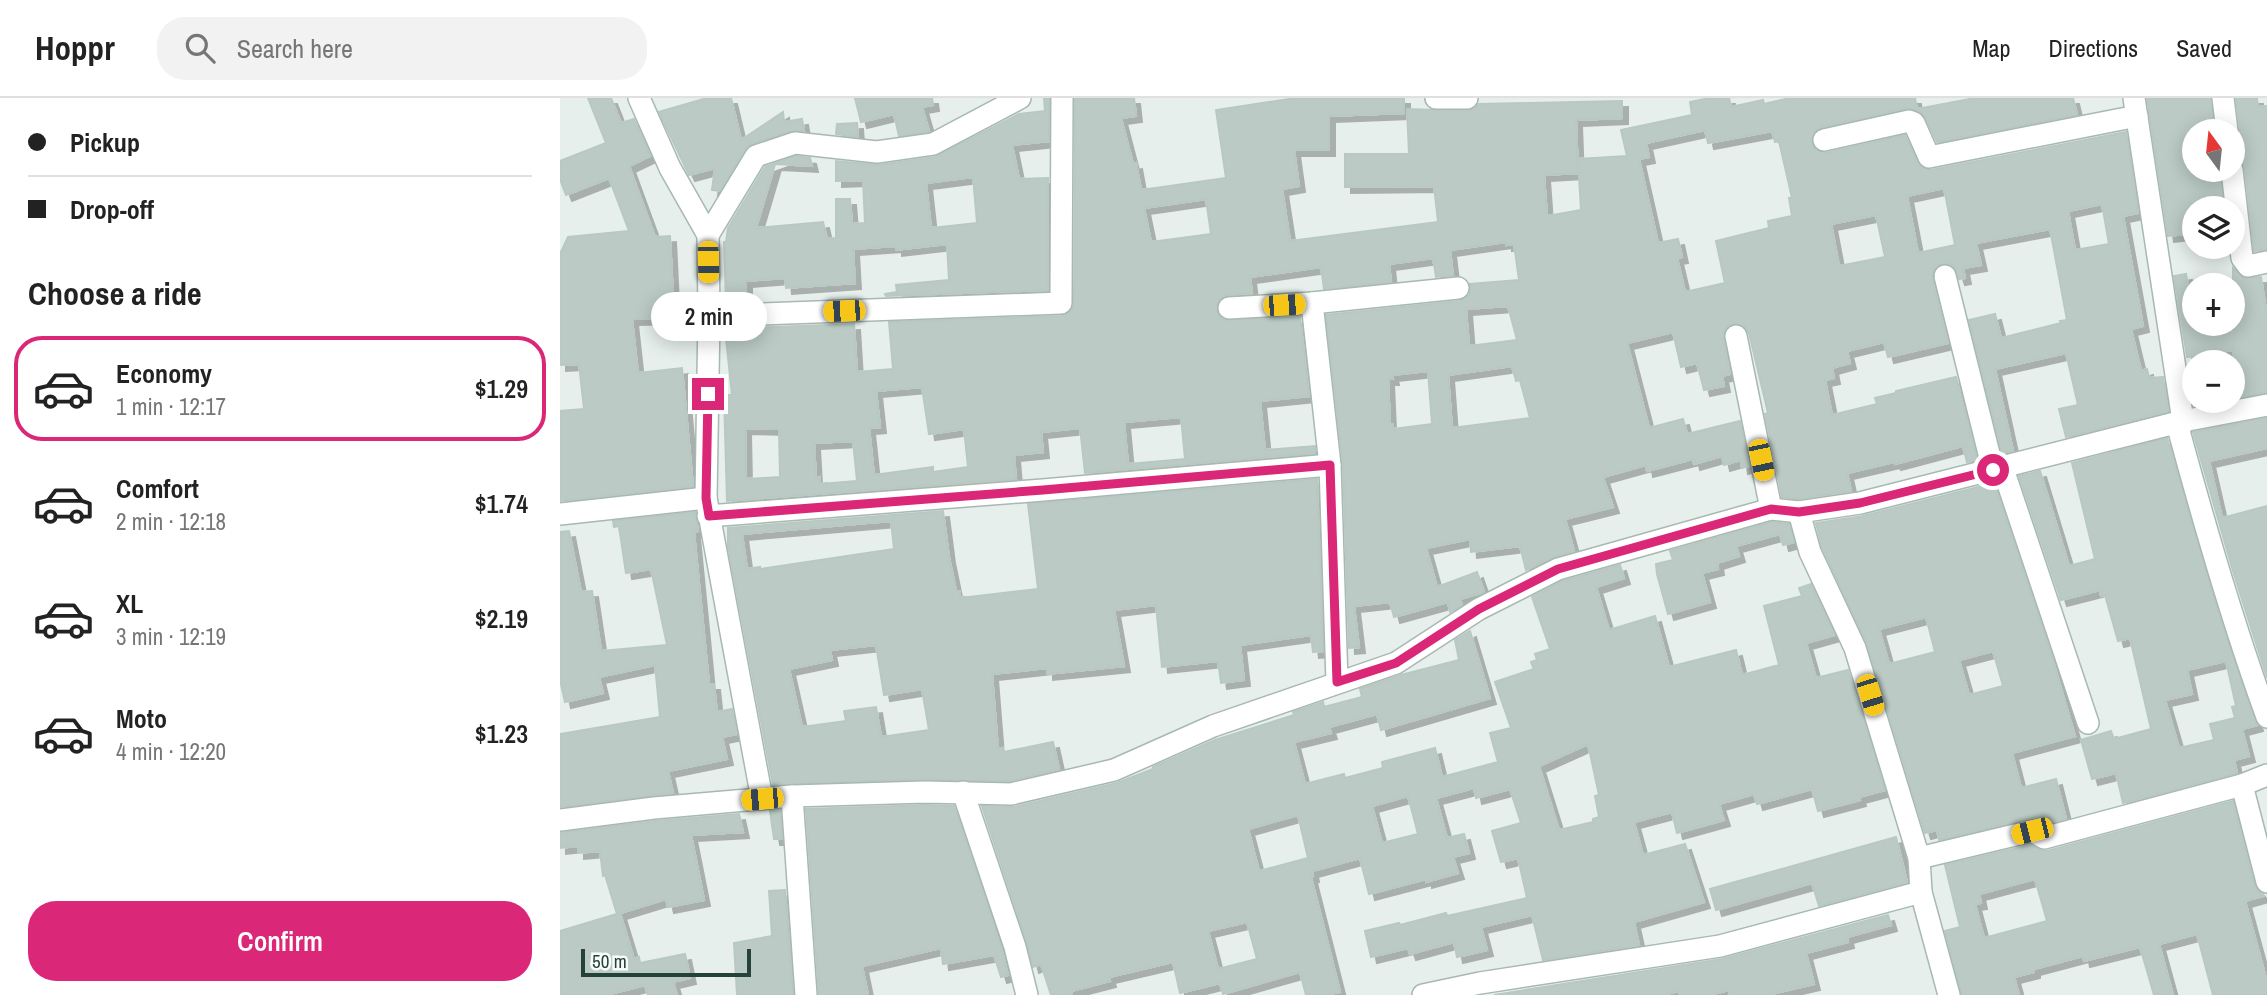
<!DOCTYPE html>
<html lang="en">
<head>
<meta charset="utf-8">
<style>
	body { margin:0; font-family:"Archivo Narrow",sans-serif; background:#f2f2f2; color:#222; height:100vh; display:flex; flex-direction:column; font-size:26px; white-space:nowrap }
	* { box-sizing:border-box; margin:0 }
	p { font-size:23px; color:#767676 }
	.icon { flex:none; width:38px; height:38px; fill:none; stroke:currentColor; stroke-width:2; stroke-linecap:round; stroke-linejoin:round }
	.map { position:relative; flex:1; overflow:hidden }
	.drawer { display:flex; flex-direction:column; background:#fff; width:560px }
	.drawer>* { flex:none }
	.top-card { display:grid; align-content:center; height:154px; padding:0 28px; background:#fff }
	.needle { width:46px; rotate:345deg }
	.controls { position:absolute; left:1622px; top:21px; display:grid; gap:14px }
	.controls a { display:grid; place-items:center; width:63px; height:63px; border-radius:50%; background:#fff; box-shadow:0 4px 18px #0003; font-size:35px }
	.scale { position:absolute; left:21px; bottom:18px; width:170px; box-sizing:border-box; padding-left:7px; border:4px solid #24423a; border-top:0; font-size:19px; line-height:24px; white-space:nowrap; color:#24423a; -webkit-text-stroke:5px #f7fbf9; paint-order:stroke }
	.end { position:absolute; width:32px; height:32px; margin:-16px; border:9px solid #db2777; background:#fff; box-shadow:0 0 0 4px #fff }
	.from { border-radius:50% }
	.bubble { position:absolute; height:49px; border-radius:24px; background:#fff; box-shadow:0 4px 18px #0003; font-size:23px; font-weight:600; line-height:49px; text-align:center }
	.car { position:absolute; width:21px; height:42px; margin:-21px -10px; border-radius:9px; box-shadow:0 0 5px 2px #0007; background:linear-gradient(#f5c518 24%,#345 0 40%,#f5c518 0 76%,#345 0 86%,#f5c518 0) }
	.top-card b { display:flex; align-items:center; gap:24px; height:66px; font-size:26px }
	.top-card b+b { border-top:2px solid #e0e0e0 }
	.top-card i { width:18px; height:18px; background:#222 }
	ul { padding:0; list-style:none }
	li { display:flex; align-items:center; gap:21px; height:105px; margin:0 14px 10px; padding:0 14px; border:4px solid transparent; border-radius:28px }
	li div { flex:1 }
	li b { display:block; font-size:26px }
	li em { font-style:normal; font-weight:600 }
	li.current { border-color:#db2777 }
	li>.icon { width:63px; height:63px; stroke-width:1.5 }
	h2 { padding:0 28px; font-size:32px; line-height:84px }
	.button { display:flex; gap:14px; margin-top:auto; padding:14px 28px }
	.button a { flex:1; height:80px; border-radius:28px; background:#db2777; color:#fff; font-size:28px; font-weight:600; line-height:80px; text-align:center }
	header { display:flex; align-items:center; gap:42px; box-sizing:border-box; height:98px; padding:0 35px; background:#fff; border-bottom:2px solid #e0e0e0 }
	header strong { font-size:33px }
	nav { display:flex; gap:38px; margin-inline-start:auto; font-size:24px }
	.search { width:490px; height:63px; background:#f2f2f2; display:flex; align-items:center; gap:18px; box-sizing:border-box; padding:0 24px; border-radius:28px; color:#767676; font-size:26px }
	main { display:flex; flex:1; min-height:0 }
	.map>svg:first-child { display:block }
</style>
</head>
<body>
<header>
<strong>Hoppr</strong>
<div class="search"><svg class="icon" aria-label="search" viewBox="0 0 24 24"><circle cx="10" cy="10" r="6"/><path d="M15 15l6 6"/></svg>Search here</div>
<nav><a>Map</a><a>Directions</a><a>Saved</a></nav>
</header>
<main>
<section class="drawer">
<div class="top-card">
<b><i class="from"></i>Pickup</b>
<b><i></i>Drop-off</b>
</div>
<h2>Choose a ride</h2>
<ul>
<li class="current"><svg class="icon" aria-label="car" viewBox="0 0 24 24"><path d="M5 17H2v-5l4-1 3-4h7l3 4 3 1v5h-3M9 17h6M6 11h13"/><circle cx="7" cy="17" r="2"/><circle cx="17" cy="17" r="2"/></svg><div><b>Economy</b><p>1 min · 12:17</p></div><em>$1.29</em></li>
<li><svg class="icon" aria-label="car" viewBox="0 0 24 24"><path d="M5 17H2v-5l4-1 3-4h7l3 4 3 1v5h-3M9 17h6M6 11h13"/><circle cx="7" cy="17" r="2"/><circle cx="17" cy="17" r="2"/></svg><div><b>Comfort</b><p>2 min · 12:18</p></div><em>$1.74</em></li>
<li><svg class="icon" aria-label="car" viewBox="0 0 24 24"><path d="M5 17H2v-5l4-1 3-4h7l3 4 3 1v5h-3M9 17h6M6 11h13"/><circle cx="7" cy="17" r="2"/><circle cx="17" cy="17" r="2"/></svg><div><b>XL</b><p>3 min · 12:19</p></div><em>$2.19</em></li>
<li><svg class="icon" aria-label="car" viewBox="0 0 24 24"><path d="M5 17H2v-5l4-1 3-4h7l3 4 3 1v5h-3M9 17h6M6 11h13"/><circle cx="7" cy="17" r="2"/><circle cx="17" cy="17" r="2"/></svg><div><b>Moto</b><p>4 min · 12:20</p></div><em>$1.23</em></li>
</ul>
<div class="button"><a>Confirm</a></div>
</section>
<div class="map">
<svg width="1707" height="897" viewBox="0 0 1707 897">
	<defs>
		<filter id="shadow"><feDropShadow dx="6" dy="6" stdDeviation="0" flood-color="#0004"/></filter>
	</defs>
	<rect width="100%" height="100%" fill="#e6efeb"/>
	<g fill="#bbcac4" stroke="#b8c9c2" stroke-width="2" fill-rule="evenodd" filter="url(#shadow)">
		<polygon points="28,0 51,0 61,25 74,21 90,58 69,68 95,139 110,138 114,220 72,221 78,275 122,270 133,388 0,403 0,313 24,311 19,266 0,267 0,156 8,139 69,133 49,80 6,97 0,81 0,63 46,45"/>
		<polygon points="147,0 171,0 181,42 223,14 224,24 242,21 244,33 231,33 191,46 185,51 159,93 152,92 155,70 129,77 99,14"/>
		<polygon points="295,0 372,0 373,7 362,9 369,33 339,38 334,16 301,24"/>
		<path d="M484 0H489V43L452 47 459 81 488 80V192L326 198 325 196 337 194 336 187 389 182 387 146 336 152V148L293 151 295 185 226 190 225 180 186 183V203L166 204 164 144H166L168 130 205 69 236 58 250 60 252 68 215 66 196 130 263 124 267 141 276 140V101H290L292 126 305 125 303 82 276 83V63L319 67 375 59 459 16 485 13ZM413 79 417 125 371 130 366 85Z"/>
		<path d="M515 0H574L576 18 561 20 573 66 576 65 581 92 666 80 656 12 736 0H844V15L769 18V52H734L739 88 722 91 730 143 878 124 874 88 785 89V56H849L847 11 907 13 914 11 919 6 1062 3V20L1016 22 1018 75 984 77 987 118 1021 112 1018 61 1067 58 1061 32 1132 17 1130 4 1149 0H1169L1171 9 1203 2 1204 6 1230 0H1355L1357 11 1415 0H1513L1517 17 1377 44 1365 19 1359 13 1347 10 1261 29 1255 33 1251 44 1255 51 1266 55 1345 37 1360 69 1371 72 1566 34 1578 115 1563 118 1583 228 1571 231 1581 273 1587 271 1589 280 1603 279 1608 313 1506 339 1499 311 1518 307 1506 255 1435 271 1453 353 1442 355 1409 222 1435 216 1441 240 1501 225 1500 223 1507 222 1490 131 1416 145 1421 167 1403 170 1405 180 1399 181 1395 169 1389 166 1383 165 1375 169 1372 181 1388 245 1328 259 1324 244 1287 253 1290 265 1272 270 1274 280 1265 282 1272 317 1317 306 1315 300 1336 295V293L1396 279 1417 362 1407 364 1403 348 1335 366 1334 364 1287 375 1291 393 1239 401 1222 399 1205 316 1208 315 1189 235 1185 229 1174 225 1168 228 1164 233 1163 241 1170 276 1162 278 1164 288 1144 292 1137 265 1121 269 1113 234 1067 245 1089 330 1123 321 1127 336 1180 323 1189 368 1182 370 1181 362 1164 367 1162 358 1134 366 1133 361 1087 373 1086 367 1043 379 1053 409 1005 421 1014 453 992 459 966 472 960 448 911 454 910 441 866 450 877 489 917 474 924 494 900 501 902 507 890 514 888 504 834 519 830 504 794 508 799 549 789 550 783 367 766 217 899 203 910 196V186L959 182 954 146 946 147V144L890 152 893 177 876 179 873 160 829 166 831 184 764 191 761 169 690 179 692 195 668 197 661 200 657 205 656 211 658 218 664 222 740 219 749 298 700 303 705 352 755 348V355L525 375 520 330 481 334 483 354 454 357 456 381 167 403 164 297H172L165 231 294 226 297 274 333 271 329 224 501 218 512 212 514 205ZM1145 32 1148 45 1212 33 1215 44 1219 43 1232 100H1229L1232 118 1208 123 1209 130 1156 143 1165 185 1125 194 1117 160 1122 159 1118 141 1098 145 1079 61 1089 59 1086 45ZM1384 90 1395 147 1358 155 1347 98ZM646 101 651 136 591 144 584 110ZM1542 106 1549 146 1515 152 1508 113ZM1316 117 1325 159 1279 168 1271 126ZM948 208 957 242 909 248 906 211ZM952 268 956 283 960 282 970 320 892 330 888 277ZM868 273 872 326 833 331V326H830L828 281H833L832 277ZM362 289 369 336 404 331 408 369 373 374V369L314 377 309 330 320 329 316 293ZM621 319 625 361 568 366 564 324ZM185 330 219 331 220 379 186 381ZM293 343 297 383 260 386V379L256 380 254 345Z"/>
		<polygon points="1587,0 1650,0 1654,33 1634,33 1634,72 1659,72 1663,110 1634,110 1634,135 1608,138"/>
		<polygon points="1676,0 1697,0 1698,9 1707,8 1707,151 1694,153 1685,71 1682,64 1673,59 1673,44 1679,39 1680,32"/>
		<polygon points="297,25 298,39 276,36 277,26"/>
		<polygon points="1673,170 1684,180 1701,179 1707,220 1707,294 1673,300 1673,252 1627,259 1614,178 1626,176 1634,226 1673,226"/>
		<polygon points="1707,320 1707,350 1649,363 1662,420 1707,408 1707,580 1673,473 1633,334"/>
		<path d="M1607 340 1659 517 1697 627 1682 631 1689 658 1674 662 1677 675 1563 705 1556 675 1532 681 1521 642 1551 633 1554 641 1591 631 1570 540 1558 543 1545 497 1541 498 1540 492 1501 502 1459 378 1480 373 1509 468 1535 461 1512 365ZM1666 563 1676 608 1672 609 1675 620 1650 626 1654 642 1619 650 1605 602 1632 596 1627 572Z"/>
		<path d="M757 381 763 553 753 554 751 537 680 547 684 582 661 585 658 563 602 569 596 507 554 512 564 568 487 576V570L432 576 438 651 443 650 444 654 493 644 499 671 450 683 365 681 213 687 168 448V430L383 413 389 459 396 493H400V500L478 491 468 406ZM331 423 334 451 200 471V469L187 471 182 436ZM316 547 324 597 362 591 369 632 321 639 316 609 284 613 286 623 242 629 229 571 272 562 270 552Z"/>
		<path d="M1434 385 1488 546 1515 638 1452 655 1461 690 1496 681 1506 721 1486 726 1478 721 1469 720 1379 742 1377 732 1365 735 1307 546 1262 449 1256 425 1303 418ZM1366 519 1375 554 1329 566 1319 531ZM1433 553 1443 588 1409 597 1399 562Z"/>
		<polygon points="135,414 138,433 134,434 149,586 154,586 157,614 172,611 177,636 162,639 167,661 108,673 113,695 0,709 0,636 100,619 95,567 39,579 43,595 5,604 0,582 0,434 9,433 21,494 32,493 41,553 107,547 91,471 66,475 59,428 54,429 53,423"/>
		<polygon points="1212,424 1229,426 1234,444 1223,447 1220,436 1176,448 1179,458 1157,465 1158,471 1142,475 1150,504 1108,516 1097,476 1096,466 1113,462 1110,453"/>
		<path d="M1060 467 1064 480 1036 489 1049 532 1095 518 1109 569 1176 552 1182 577 1219 567 1204 508 1242 498 1239 490 1251 486 1274 537 1246 545 1256 580 1288 572 1325 692 1299 699 1300 702 1258 713 1252 691 1197 706 1194 696 1159 706 1164 722 1117 735 1112 714 1074 724 1083 757 1125 746 1144 804 1074 824 1079 847 983 862 972 817 921 829 927 852 897 859 894 844 850 856 848 850 811 859 805 833 839 825 840 827 886 815 887 818 967 800 958 760 941 764 932 733 961 725 950 691 916 700 914 690 876 700 887 740 904 736 909 755 893 759 898 775 866 784V781L809 796 800 760 752 773 753 778 751 779 780 894 766 897H746L740 874 663 896 660 885 620 895 613 864 549 879 550 883 511 893 512 897H491L481 866 473 869 467 845 422 708 454 709 557 685 593 671V669L655 642 734 617 733 614 763 604 764 609 802 599 800 591 841 577 899 562 895 542 910 533 930 600 821 632 817 616 769 629 771 635 734 644 745 686 784 676 785 680 823 670 822 664 875 650 882 679 938 664 930 635 951 630 935 584 974 571 971 564 977 562 975 556 990 551 972 499 1003 483ZM1028 646 1039 697 1035 698 1039 719 1033 721V724L999 732 979 668ZM848 698 858 736 822 745 812 708ZM738 717 748 760 699 773 688 731ZM687 824 697 861 658 871 648 833Z"/>
		<path d="M1673 703 1694 787 1703 798 1685 803 1707 884V897H1653L1637 836 1599 846 1613 897H1594L1580 849 1524 863 1523 858 1474 871V874L1454 879 1459 897H1402L1385 833 1400 829 1385 767 1470 747 1482 753H1487ZM1475 781 1487 823 1424 840 1415 806 1421 805 1419 796Z"/>
		<polygon points="365,707 394,708 442,853 448,877 441,879 434,857 383,866 381,850 302,868 308,897 259,897 246,711"/>
		<polygon points="220,712 222,741 214,741 210,713"/>
		<polygon points="179,716 183,734 131,737 144,802 108,809 106,801 57,816 45,777 43,778 40,753 18,755 18,748 0,750 0,735 95,723"/>
		<polygon points="1336,739 1347,784 1259,808 1252,785 1156,812 1150,791"/>
		<polygon points="225,792 233,897 177,897 174,845 212,838 209,793"/>
		<polygon points="60,815 74,861 79,859 80,865 125,856 130,880 113,884 117,897 88,897 85,887 46,897 0,897 0,833"/>
		<polygon points="1328,817 1331,827 1287,839 1288,844 1246,855 1254,886 1207,897 1170,897 1169,892 1149,897 1120,897 1119,893 1103,897 934,897 1162,861"/>
	</g>
	<g fill="none" stroke-linecap="round" stroke-linejoin="round">
		<defs>
			<g id="street">
				<polyline points="79,0 110,70 148,137 149,218 146,400 202,701"/>
				<polyline points="876,0 907,0"/>
				<path d="M1574 0 1623 323 1619 333C1645 429 1673 526 1707 619"/>
				<polyline points="1663,0 1667,33"/>
				<polyline points="1264,42 1349,23 1354,25 1369,59 1577,18"/>
				<polyline points="1672,72 1682,160 1688,168 1707,164"/>
				<polyline points="148,137 196,58 235,45 317,54 373,46 460,0"/>
				<polyline points="1385,178 1433,372"/>
				<polyline points="752,205 770,367 777,584"/>
				<polyline points="669,210 752,205 898,190"/>
				<polyline points="149,218 501,205 502,0"/>
				<polyline points="1176,238 1211,411"/>
				<polyline points="1442,368 1528,625"/>
				<polyline points="1239,414 1250,454 1295,550 1359,760 1361,794 1389,897"/>
				<polyline points="0,416 146,400"/>
				<polyline points="148,418 483,392 770,367"/>
				<polyline points="1682,687 1707,784"/>
				<polyline points="403,694 455,849 467,897"/>
				<polyline points="232,698 246,897"/>
				<polyline points="0,722 94,710 232,698 365,694 451,696 554,672 653,628 836,565 919,511 998,471 1211,411 1239,414 1300,405 1623,323 1707,307"/>
				<polyline points="1359,760 1472,733 1484,740 1682,687 1707,677"/>
				<polyline points="863,897 920,885 1160,848 1361,794"/>
			</g>
		</defs>
		<use href="#street" stroke="#a8b8b2" stroke-width="24"/>
		<use href="#street" stroke="#fff" stroke-width="21"/>
	</g>
	<g fill="none" stroke-linecap="round" stroke-linejoin="round">
		<polyline stroke="#db2777" stroke-width="9" points="148,296 146,400 149,418 483,392 770,367 777,584 836,565 919,511 998,471 1211,411 1239,414 1300,405 1433,372"/>
	</g>
</svg>
<div class="controls">
<a><svg class="needle" viewBox="-14 -14 28 28"><path d="M0-13l5 13h-10z" fill="#e53935"/><path d="M0 13l5-13h-10z" fill="#767676"/></svg></a>
<a><svg class="icon" aria-label="layers" viewBox="0 0 24 24"><path d="M12 4l9 5-9 5-9-5zM3 14l9 5 9-5"/></svg></a>
<a>+</a>
<a>−</a>
</div>
<div class="scale">50 m</div>
<i class="end from" style="left:1433px;top:372px"></i>
<i class="end" style="left:148px;top:296px"></i>
<div class="bubble" style="left:91px;top:194px;width:116px">2 min</div>
<i class="car" style="left:148px;top:164px;rotate:179deg"></i>
<i class="car" style="left:724px;top:207px;rotate:87deg"></i>
<i class="car" style="left:284px;top:213px;rotate:268deg"></i>
<i class="car" style="left:1201px;top:362px;rotate:168deg"></i>
<i class="car" style="left:1310px;top:597px;rotate:163deg"></i>
<i class="car" style="left:202px;top:701px;rotate:265deg"></i>
<i class="car" style="left:1472px;top:733px;rotate:256deg"></i>
</div>
</main>
</body>
</html>
